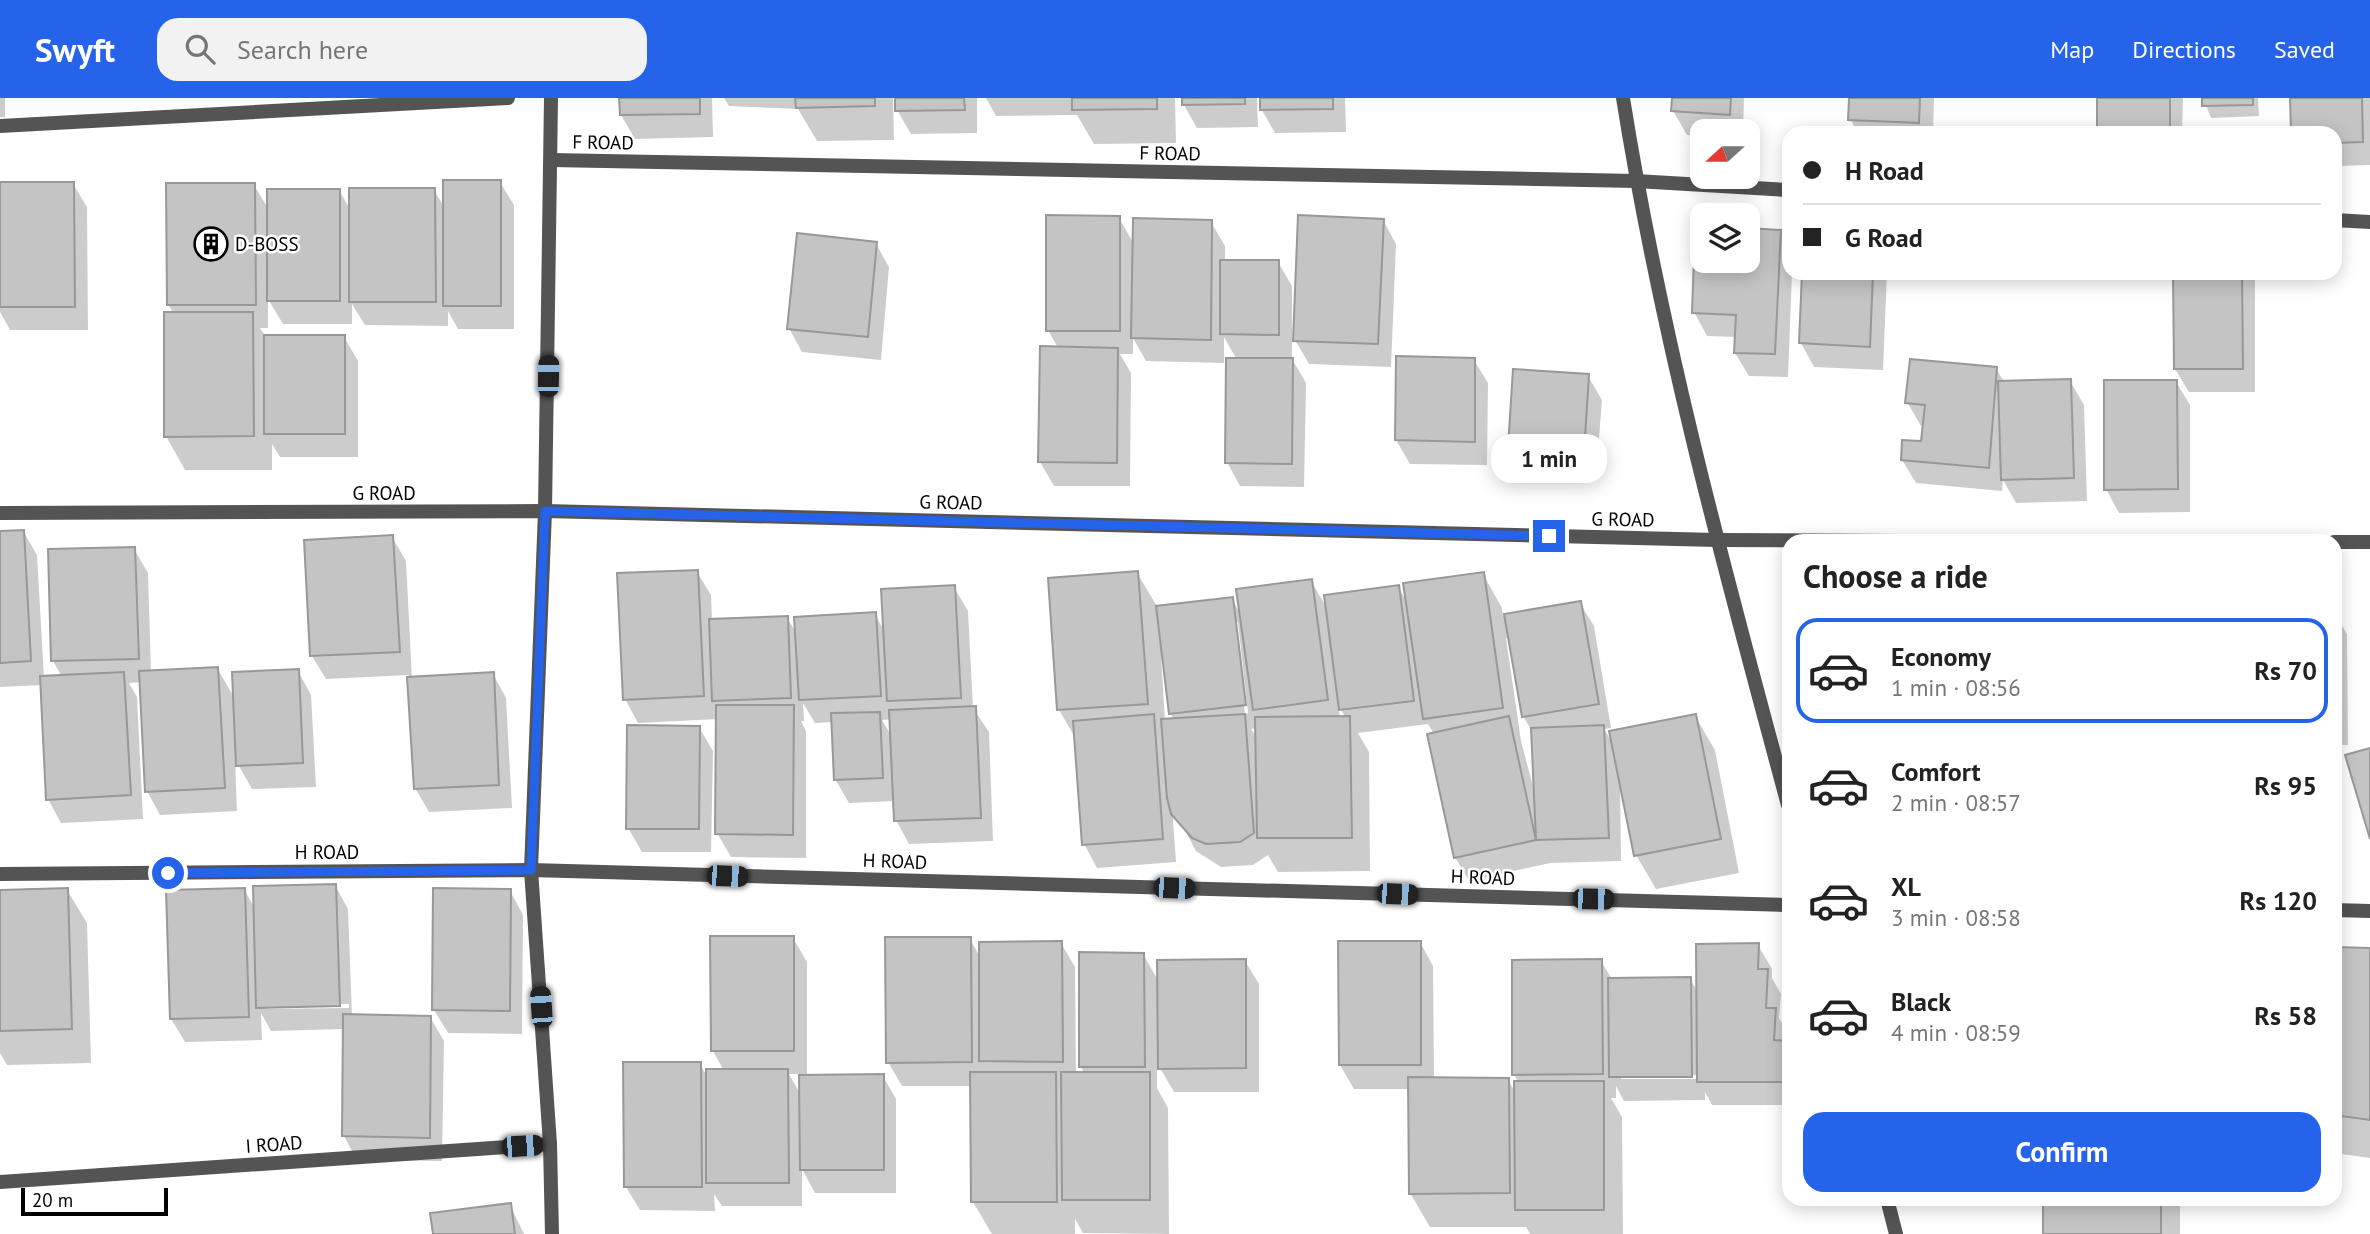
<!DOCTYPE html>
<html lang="en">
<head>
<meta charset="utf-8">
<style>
	body { margin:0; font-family:"PT Sans",sans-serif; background:#f2f2f2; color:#222; height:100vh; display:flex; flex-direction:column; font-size:26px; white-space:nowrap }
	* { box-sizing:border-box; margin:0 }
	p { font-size:23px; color:#767676 }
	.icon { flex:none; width:38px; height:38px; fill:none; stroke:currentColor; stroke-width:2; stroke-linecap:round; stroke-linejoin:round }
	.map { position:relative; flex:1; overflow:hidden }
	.details { position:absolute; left:1782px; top:436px; width:560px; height:672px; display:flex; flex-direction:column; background:#fff; border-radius:21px; box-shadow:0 4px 18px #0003 }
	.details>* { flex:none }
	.top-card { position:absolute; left:1782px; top:28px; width:560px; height:154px; border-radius:21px; box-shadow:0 4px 18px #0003; display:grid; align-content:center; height:154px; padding:0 21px; background:#fff }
	.needle { width:46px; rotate:249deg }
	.tools { position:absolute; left:1690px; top:21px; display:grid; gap:14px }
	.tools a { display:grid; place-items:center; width:70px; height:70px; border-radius:14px; background:#fff; box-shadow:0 4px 18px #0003; font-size:35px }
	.scale { position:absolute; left:21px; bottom:18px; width:147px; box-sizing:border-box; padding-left:7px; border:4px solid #000; border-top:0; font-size:19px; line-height:24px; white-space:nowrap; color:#000; -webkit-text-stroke:5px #fff; paint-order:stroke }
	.end { position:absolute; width:32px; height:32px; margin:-16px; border:9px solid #2563eb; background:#fff; box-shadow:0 0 0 4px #fff }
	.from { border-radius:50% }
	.bubble { position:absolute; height:49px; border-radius:21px; background:#fff; box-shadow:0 4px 18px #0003; font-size:23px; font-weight:700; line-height:49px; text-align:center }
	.car { position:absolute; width:21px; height:42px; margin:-21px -10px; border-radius:9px; box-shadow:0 0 5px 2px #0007; background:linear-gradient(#222 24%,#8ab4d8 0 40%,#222 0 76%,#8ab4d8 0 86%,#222 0) }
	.top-card b { display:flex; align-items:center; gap:24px; height:66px; font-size:26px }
	.top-card b+b { border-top:2px solid #e0e0e0 }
	.top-card i { width:18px; height:18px; background:#222 }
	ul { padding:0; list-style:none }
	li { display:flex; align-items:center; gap:21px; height:105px; margin:0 14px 10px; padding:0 7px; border:4px solid transparent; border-radius:21px }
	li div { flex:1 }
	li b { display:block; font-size:26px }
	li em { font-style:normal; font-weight:700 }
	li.on { border-color:#2563eb }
	li>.icon { width:63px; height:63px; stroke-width:1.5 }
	h2 { padding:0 21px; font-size:32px; line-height:84px }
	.action { display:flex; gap:14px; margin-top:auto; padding:14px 21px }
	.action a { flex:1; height:80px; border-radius:21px; background:#2563eb; color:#fff; font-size:28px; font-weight:700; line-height:80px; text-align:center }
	header { display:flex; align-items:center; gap:42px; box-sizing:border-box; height:98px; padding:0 35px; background:#2563eb; color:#fff }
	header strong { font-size:33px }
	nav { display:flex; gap:38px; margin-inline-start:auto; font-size:24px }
	.search { width:490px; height:63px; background:#f2f2f2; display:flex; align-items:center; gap:18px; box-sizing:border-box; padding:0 24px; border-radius:21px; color:#767676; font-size:26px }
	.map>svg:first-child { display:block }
</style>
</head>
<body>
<header>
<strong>Swyft</strong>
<div class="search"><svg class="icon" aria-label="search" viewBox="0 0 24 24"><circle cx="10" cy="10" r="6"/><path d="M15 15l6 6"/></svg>Search here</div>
<nav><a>Map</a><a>Directions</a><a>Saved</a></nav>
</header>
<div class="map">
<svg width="2370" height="1136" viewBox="0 0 2370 1136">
	<rect width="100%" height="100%" fill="#fff"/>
	<g fill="#0003" fill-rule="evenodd">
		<rect x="0" y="0" width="5" height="19"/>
		<polygon points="621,0 712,0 713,39 635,41 621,17"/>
		<polygon points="724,0 893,0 894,42 817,43 798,11 729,8"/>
		<polygon points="897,0 977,0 977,35 911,36 897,12"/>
		<polygon points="986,0 1175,0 1176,45 1094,46 1077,17 996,18"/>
		<polygon points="1184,0 1257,0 1258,29 1197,30 1184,7"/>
		<polygon points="1261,0 1345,0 1346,34 1275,35 1262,12"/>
		<polygon points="1674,0 1744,0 1743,33 1703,33 1703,38 1687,37 1673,13"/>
		<polygon points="1851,0 1934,0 1933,35 1858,35 1850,21"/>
		<polygon points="2099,0 2183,0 2182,35 2099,35"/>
		<polygon points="2203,0 2258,0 2259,18 2211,20"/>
		<polygon points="2292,0 2370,0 2370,67 2334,68 2334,35 2293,35"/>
		<polygon points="500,84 514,107 514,231 458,231 448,213 448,228 365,227 352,206 352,226 283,226 268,201 268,230 260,230 266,239 344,239 358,263 358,359 280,359 272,346 272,372 185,372 166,338 174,216 168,206 254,87 269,112 339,92 351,113 434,92 444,109"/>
		<polygon points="0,86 73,86 87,109 88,232 10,232 0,214"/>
		<polygon points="1119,120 1134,146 1211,124 1225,148 1225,164 1278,164 1292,188 1292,261 1306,285 1304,389 1240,388 1227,364 1237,262 1224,239 1224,265 1146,263 1133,240 1133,256 1120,256 1131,275 1130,388 1054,388 1040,364 1058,250 1048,232"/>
		<polygon points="1383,122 1396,146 1391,269 1309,266 1295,242"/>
		<polygon points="1780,133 1788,149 1788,175 1792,175 1788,279 1749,278 1735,255 1736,239 1707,238 1694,214 1703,163 1748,163"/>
		<polygon points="876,146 889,169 881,262 802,254 789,230"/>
		<polygon points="1804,175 1887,175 1883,272 1814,269 1801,245"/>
		<polygon points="2174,175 2251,175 2255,182 2255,294 2189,294 2175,271"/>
		<polygon points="1474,262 1488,285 1487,367 1410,366 1396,342"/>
		<polygon points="1996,270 2004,284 2070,283 2084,307 2087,403 2016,405 2003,382 2002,393 1916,385 1902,362 1923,345 1924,328 1921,328 1907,304"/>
		<polygon points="1588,278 1602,302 1596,378 1523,374 1509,350"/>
		<polygon points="2176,284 2190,307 2190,414 2119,415 2106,391"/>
		<polygon points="23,433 37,457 44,580 62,579 53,563 49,453 134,451 148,475 151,574 217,570 235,601 298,573 311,597 316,689 252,691 235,661 237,713 160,717 147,693 141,584 129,585 137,599 143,721 61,725 48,701 42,587 0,589 0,434"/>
		<polygon points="392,439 406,463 412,581 493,576 506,600 512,710 429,714 415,690 409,577 326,581 312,558"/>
		<path d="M697 474 711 497 712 522 787 520 797 536 875 516 885 535 954 489 968 513 973 610 989 634 993 743 909 746 896 722 895 703 849 705 835 681 833 624 815 625 803 605 804 623H801L806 633V760L731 759 717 735 718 621 638 625 625 601ZM892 621V639L882 622Z"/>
		<path d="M1137 475 1158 510 1232 501 1241 517 1311 483 1328 512 1398 489 1408 506 1483 476 1502 510 1503 518 1580 505 1594 528 1611 630 1604 631 1613 646 1695 618 1715 652 1739 775 1656 791 1636 757 1620 679 1621 763 1550 765 1469 783 1455 759 1434 636 1428 626 1358 635 1369 654 1370 773 1278 774 1268 757 1253 767 1221 769 1196 753 1172 708 1176 764 1097 770 1084 746 1076 641 1059 612ZM1234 524H1238L1248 615 1245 616ZM1510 539 1523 618 1533 635 1535 696 1521 643 1506 540ZM1161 558H1164L1170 615 1174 622 1165 623ZM1338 607 1346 620H1340ZM1257 630V640L1251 631Z"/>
		<polygon points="2334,514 2347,536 2348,647 2334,647"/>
		<polygon points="699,629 713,653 711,754 642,754 628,730"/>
		<path d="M335 787 348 811 352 918 430 919 444 943 442 1063 357 1062 344 1038 345 931 271 933 261 915 262 942 185 944 171 921 244 791 255 811ZM349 906V910L268 911V908Z"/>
		<polygon points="67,792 87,825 91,965 7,967 0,955 0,793"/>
		<polygon points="510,793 523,817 522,936 448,935 434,912"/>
		<path d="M793 840 807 864V978H883L896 1001V1095H815L802 1071V1108H722L714 1096 715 1113 640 1112 626 1089 700 966 708 980 724 973 713 953ZM789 976H801V997Z"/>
		<polygon points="970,841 980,859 1061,845 1075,869 1076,976 1085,976 1081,969 1143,856 1159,884 1245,863 1259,886 1259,994 1174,994 1157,965 1157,990 1168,1010 1169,1136 1083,1135 1075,1121 1075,1136 992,1136 973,1104 972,988 902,988 888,964"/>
		<path d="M1420 844 1433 868 1434 981 1508 982 1516 995 1519 985 1514 976 1601 863 1612 881H1690L1698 894 1758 847 1772 871V880L1781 896 1779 920 1788 935V1007H1712L1705 994V1002L1624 1003 1616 988V1000H1611L1622 1019 1623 1136H1530L1526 1129H1430L1410 1095V991H1354L1340 967ZM1701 977V981H1621V978Z"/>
		<polygon points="2334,851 2370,851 2370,1060 2334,1055"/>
		<rect x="2045" y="1101" width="135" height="35"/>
		<polygon points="510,1107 524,1136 434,1136"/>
	</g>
	<g fill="#c4c4c4" stroke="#989898" stroke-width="2">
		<polygon points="619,0 700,0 700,16 620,17"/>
		<polygon points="795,0 875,0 875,8 796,10"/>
		<polygon points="895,0 964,0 965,12 895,13"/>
		<polygon points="1072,0 1157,0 1157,11 1072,12"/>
		<polygon points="1182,0 1245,0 1245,6 1182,7"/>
		<polygon points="1260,0 1333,0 1333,11 1260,12"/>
		<polygon points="1672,0 1731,0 1730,17 1671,13"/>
		<polygon points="1849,0 1920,0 1919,25 1848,22"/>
		<rect x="2097" y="0" width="73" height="35"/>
		<polygon points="2202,0 2253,0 2253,7 2202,8"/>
		<polygon points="2290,0 2362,0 2363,44 2334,45 2334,35 2291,35"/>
		<rect x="443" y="82" width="58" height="126"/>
		<polygon points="0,84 74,84 75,209 0,209"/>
		<polygon points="166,85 255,85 256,207 167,207"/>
		<polygon points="349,90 435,90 436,204 349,204"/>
		<rect x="267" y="91" width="73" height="112"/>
		<polygon points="1046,117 1120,118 1120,233 1046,233"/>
		<polygon points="1298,117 1384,121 1378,246 1293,243"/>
		<polygon points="1133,120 1212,122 1211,242 1131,240"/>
		<polygon points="1695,128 1703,128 1703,163 1748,163 1748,130 1781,132 1775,256 1734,255 1736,217 1692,215"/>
		<polygon points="797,135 877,144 868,239 787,231"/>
		<polygon points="1220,162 1279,162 1279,237 1220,236"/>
		<polygon points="1802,175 1873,175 1870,249 1799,245"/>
		<polygon points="2173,175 2242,175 2243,271 2174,271"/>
		<polygon points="164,214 253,214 254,338 164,339"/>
		<rect x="264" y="237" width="81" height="99"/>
		<polygon points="1040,248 1118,250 1117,365 1038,364"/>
		<polygon points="1396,258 1475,260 1475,344 1395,342"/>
		<polygon points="1226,260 1293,260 1292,366 1225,365"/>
		<polygon points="1910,261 1997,269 1989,370 1901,362 1902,342 1921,343 1925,307 1905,305"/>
		<polygon points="1513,271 1589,276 1584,355 1508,350"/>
		<polygon points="2071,281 2074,380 2001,382 1998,283"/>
		<polygon points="2104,282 2177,282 2178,391 2104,392"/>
		<polygon points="24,432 31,563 0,565 0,433"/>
		<polygon points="393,437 400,554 310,558 304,442"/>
		<polygon points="135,449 139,561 51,563 48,451"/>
		<polygon points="698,472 704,598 623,602 617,475"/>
		<polygon points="1138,473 1148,606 1057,612 1048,480"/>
		<polygon points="1484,474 1503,610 1423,621 1403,485"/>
		<polygon points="1312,481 1328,602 1253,612 1236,491"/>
		<polygon points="955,487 961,600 887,603 881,491"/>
		<polygon points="1399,487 1414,603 1339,612 1324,497"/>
		<polygon points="1233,499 1246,607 1169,616 1156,508"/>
		<polygon points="1581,503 1599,606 1522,619 1504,516"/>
		<polygon points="876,514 881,598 799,602 794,519"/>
		<polygon points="788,518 791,600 712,603 709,521"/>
		<polygon points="218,569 225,690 145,694 139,573"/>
		<polygon points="299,571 303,665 236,668 232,574"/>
		<polygon points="124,574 131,697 46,702 40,578"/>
		<polygon points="494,574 499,687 414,691 407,579"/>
		<polygon points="716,607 794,607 793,737 715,736"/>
		<polygon points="976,608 981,720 894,723 889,612"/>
		<polygon points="880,614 883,680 834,682 831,615"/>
		<polygon points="1154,616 1163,741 1082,747 1073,623"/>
		<polygon points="1245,616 1254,735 1240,744 1206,746 1192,740 1171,716 1167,700 1161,621"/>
		<polygon points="1696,616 1721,741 1634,758 1609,633"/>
		<polygon points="1350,618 1352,740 1257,740 1255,619"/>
		<polygon points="1509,618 1536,742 1454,760 1427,636"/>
		<polygon points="627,627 700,628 699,731 626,731"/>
		<polygon points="1604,627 1609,740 1536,742 1531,630"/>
		<polygon points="2370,650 2370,741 2345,657"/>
		<polygon points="336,786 340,908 256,910 253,788"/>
		<polygon points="68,790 72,931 0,933 0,792"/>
		<polygon points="245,790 249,919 170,921 166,792"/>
		<polygon points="433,790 511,791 510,913 432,912"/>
		<polygon points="710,838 794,838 794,953 711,953"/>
		<polygon points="885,839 971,839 972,964 886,965"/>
		<polygon points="1062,843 1063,964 979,963 979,844"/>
		<polygon points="1338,843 1421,843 1421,967 1339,967"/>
		<polygon points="1759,845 1758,871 1768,871 1766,910 1776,910 1774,942 1788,943 1787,984 1697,984 1696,846"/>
		<polygon points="2334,849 2370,850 2370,1022 2334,1017"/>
		<polygon points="1079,854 1144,855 1145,969 1079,969"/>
		<polygon points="1246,861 1246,970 1158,971 1157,862"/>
		<polygon points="1602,861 1603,976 1512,977 1512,862"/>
		<polygon points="1691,879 1692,979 1609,979 1608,880"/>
		<polygon points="343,916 431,918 430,1040 342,1038"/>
		<polygon points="623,964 701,964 702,1089 624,1089"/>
		<polygon points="706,971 788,971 789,1085 706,1085"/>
		<polygon points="970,974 1056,974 1057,1104 971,1104"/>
		<polygon points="1061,974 1150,974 1150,1102 1062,1102"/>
		<polygon points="884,976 884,1072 800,1072 799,977"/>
		<polygon points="1408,979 1509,980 1510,1095 1409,1096"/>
		<polygon points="1514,983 1604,983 1604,1112 1515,1112"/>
		<rect x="2043" y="1101" width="118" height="35"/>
		<polygon points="511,1105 515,1136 433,1136 430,1115"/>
	</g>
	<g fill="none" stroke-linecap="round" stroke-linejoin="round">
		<g stroke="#545454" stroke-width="14">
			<polyline points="551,0 545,413 531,772 550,1046 552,1136"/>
			<polyline points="0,28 508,0"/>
			<polyline points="551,62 1636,83 1788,92"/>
			<polyline points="2334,122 2370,124"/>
			<polyline points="0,415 545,413 1717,442 1902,443"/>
			<polyline points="2334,444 2370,444"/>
			<polyline points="0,776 531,772 1788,807"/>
			<polyline points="2334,812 2370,813"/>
			<polyline points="0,1084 550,1046"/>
		</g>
		<g stroke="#545454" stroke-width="14">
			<path d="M1623 0C1661 239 1725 474 1788 707"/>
			<polyline points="1887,1101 1896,1136"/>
		</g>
	</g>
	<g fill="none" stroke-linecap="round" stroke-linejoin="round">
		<polyline stroke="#2563eb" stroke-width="9" points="168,775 531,772 545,413 1549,438"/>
	</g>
	<defs>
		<symbol id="building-ring" viewBox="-11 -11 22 22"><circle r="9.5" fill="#fff" stroke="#000" stroke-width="1.5"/><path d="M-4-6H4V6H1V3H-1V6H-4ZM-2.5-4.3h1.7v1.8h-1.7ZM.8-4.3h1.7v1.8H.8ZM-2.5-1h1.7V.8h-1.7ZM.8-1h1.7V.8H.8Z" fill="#000"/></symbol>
	</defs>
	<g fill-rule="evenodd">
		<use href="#building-ring" x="192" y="127" width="38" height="38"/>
	</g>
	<g text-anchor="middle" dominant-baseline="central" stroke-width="5" stroke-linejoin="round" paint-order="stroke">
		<g font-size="19" fill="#000" stroke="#fff">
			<text transform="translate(603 44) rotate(1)">F ROAD</text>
			<text transform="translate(1170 55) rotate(1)">F ROAD</text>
			<text x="384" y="395">G ROAD</text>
			<text transform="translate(951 404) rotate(1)">G ROAD</text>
			<text transform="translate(1623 421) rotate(1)">G ROAD</text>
			<text x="327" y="754">H ROAD</text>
			<text transform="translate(895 763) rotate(2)">H ROAD</text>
			<text transform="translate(1483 779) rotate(2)">H ROAD</text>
			<text transform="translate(274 1046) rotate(-4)">I ROAD</text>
		</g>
		<g font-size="19" fill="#000" stroke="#fff" text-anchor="start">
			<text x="235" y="146">D-BOSS</text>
		</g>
	</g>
</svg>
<div class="tools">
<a><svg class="needle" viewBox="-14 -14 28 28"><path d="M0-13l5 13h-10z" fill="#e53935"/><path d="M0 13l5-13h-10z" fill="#767676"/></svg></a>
<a><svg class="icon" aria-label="layers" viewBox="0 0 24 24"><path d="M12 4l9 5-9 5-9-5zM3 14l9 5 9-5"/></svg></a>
</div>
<div class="scale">20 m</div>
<i class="end from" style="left:168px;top:775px"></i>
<i class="end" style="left:1549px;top:438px"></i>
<div class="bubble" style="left:1491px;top:336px;width:116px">1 min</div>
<i class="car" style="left:548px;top:278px;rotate:1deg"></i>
<i class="car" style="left:727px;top:778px;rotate:92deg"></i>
<i class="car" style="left:1174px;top:790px;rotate:92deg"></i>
<i class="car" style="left:1397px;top:796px;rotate:92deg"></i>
<i class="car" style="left:1593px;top:801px;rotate:91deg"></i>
<i class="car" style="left:541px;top:909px;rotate:356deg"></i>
<i class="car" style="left:522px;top:1048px;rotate:86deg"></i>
<div class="top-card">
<b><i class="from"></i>H Road</b>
<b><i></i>G Road</b>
</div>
<section class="details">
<h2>Choose a ride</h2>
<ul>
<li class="on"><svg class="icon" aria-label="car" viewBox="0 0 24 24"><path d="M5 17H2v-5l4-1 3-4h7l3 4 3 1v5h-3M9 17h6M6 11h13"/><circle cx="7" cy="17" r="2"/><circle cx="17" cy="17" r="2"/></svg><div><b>Economy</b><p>1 min · 08:56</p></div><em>Rs 70</em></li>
<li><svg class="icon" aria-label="car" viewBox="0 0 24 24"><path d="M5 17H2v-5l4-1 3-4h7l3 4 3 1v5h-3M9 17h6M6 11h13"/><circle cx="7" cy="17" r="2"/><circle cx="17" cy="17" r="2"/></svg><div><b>Comfort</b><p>2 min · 08:57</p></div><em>Rs 95</em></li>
<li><svg class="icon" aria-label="car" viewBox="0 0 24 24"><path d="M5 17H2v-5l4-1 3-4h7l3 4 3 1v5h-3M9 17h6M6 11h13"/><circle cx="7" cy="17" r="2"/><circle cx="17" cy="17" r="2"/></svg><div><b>XL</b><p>3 min · 08:58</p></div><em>Rs 120</em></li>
<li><svg class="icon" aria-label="car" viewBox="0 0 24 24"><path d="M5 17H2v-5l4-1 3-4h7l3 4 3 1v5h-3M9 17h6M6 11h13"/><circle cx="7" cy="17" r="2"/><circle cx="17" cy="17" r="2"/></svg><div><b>Black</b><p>4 min · 08:59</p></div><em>Rs 58</em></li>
</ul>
<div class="action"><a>Confirm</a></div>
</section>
</div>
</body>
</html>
